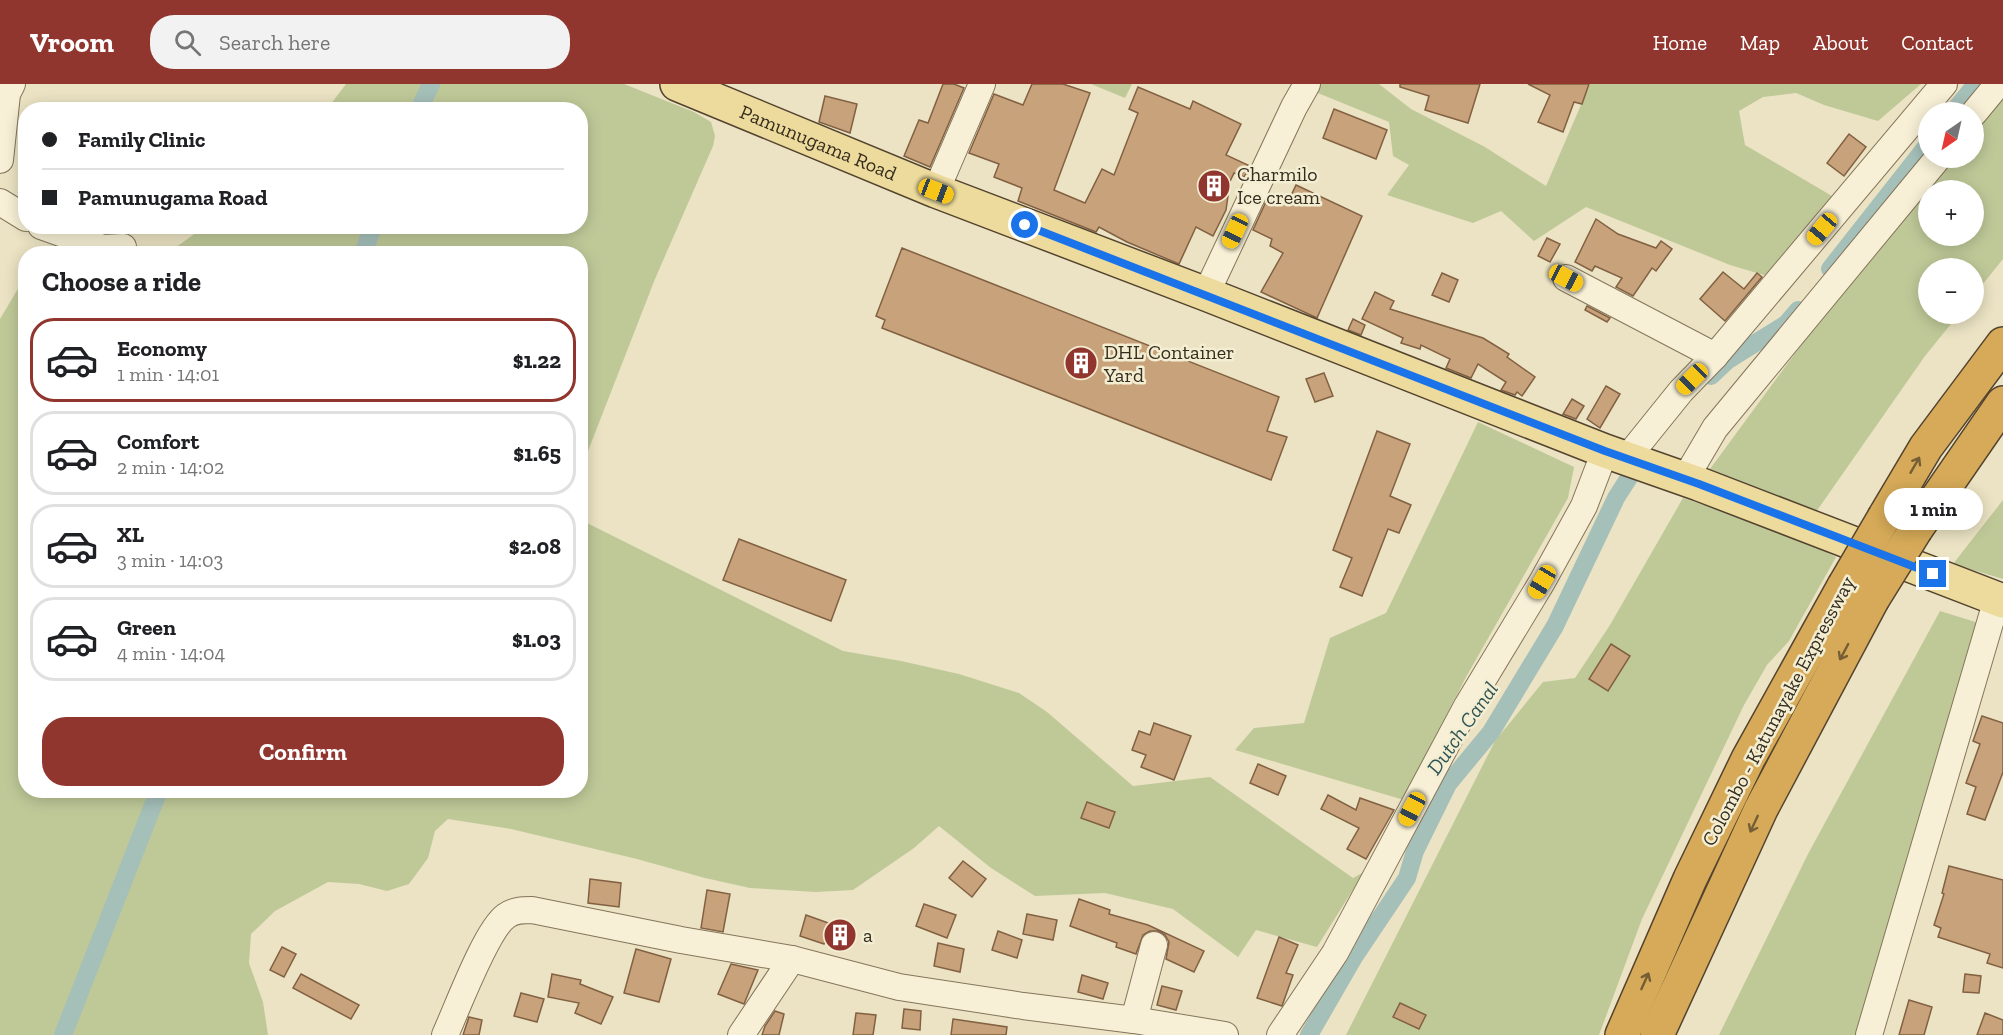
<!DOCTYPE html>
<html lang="en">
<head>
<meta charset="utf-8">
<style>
	body { margin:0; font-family:"Zilla Slab",serif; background:#f2f2f2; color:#202124; height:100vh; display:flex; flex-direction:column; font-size:22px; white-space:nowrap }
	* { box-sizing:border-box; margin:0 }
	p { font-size:20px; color:#757577 }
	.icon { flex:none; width:33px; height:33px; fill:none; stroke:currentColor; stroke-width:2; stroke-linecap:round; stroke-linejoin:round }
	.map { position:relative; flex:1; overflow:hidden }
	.details { position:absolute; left:18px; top:162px; width:570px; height:552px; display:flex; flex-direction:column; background:#fff; border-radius:24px; box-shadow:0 3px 15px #0003 }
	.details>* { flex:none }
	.guide { position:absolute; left:18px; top:18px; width:570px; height:132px; border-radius:24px; box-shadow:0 3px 15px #0003; display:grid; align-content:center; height:132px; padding:0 24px; background:#fff }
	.needle { width:39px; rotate:214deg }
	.controls { position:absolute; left:1918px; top:18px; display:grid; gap:12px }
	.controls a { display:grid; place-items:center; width:66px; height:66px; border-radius:50%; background:#fff; box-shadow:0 3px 15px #0003; font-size:30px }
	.end { position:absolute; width:27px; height:27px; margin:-14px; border:8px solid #1a73e8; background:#fff; box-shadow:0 0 0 3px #fff }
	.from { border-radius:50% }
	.bubble { position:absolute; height:42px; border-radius:21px; background:#fff; box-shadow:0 3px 15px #0003; font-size:20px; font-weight:800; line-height:42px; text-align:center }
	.car { position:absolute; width:18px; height:36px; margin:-18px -9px; border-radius:8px; box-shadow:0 0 4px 2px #0007; background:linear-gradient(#f5c518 24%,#345 0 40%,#f5c518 0 76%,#345 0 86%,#f5c518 0) }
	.guide b { display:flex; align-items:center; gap:21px; height:57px; font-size:22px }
	.guide b+b { border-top:2px solid #e0e0e0 }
	.guide i { width:15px; height:15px; background:#202124 }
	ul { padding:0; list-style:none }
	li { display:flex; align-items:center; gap:18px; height:84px; margin:0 12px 9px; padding:0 12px; border:3px solid #e0e0e0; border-radius:24px }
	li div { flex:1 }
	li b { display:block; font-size:22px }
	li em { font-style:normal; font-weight:800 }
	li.selected { border-color:#90362e }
	li>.icon { width:54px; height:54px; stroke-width:1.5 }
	h2 { padding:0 24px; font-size:27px; line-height:72px }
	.button { display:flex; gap:12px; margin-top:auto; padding:12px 24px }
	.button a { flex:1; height:69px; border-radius:24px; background:#90362e; color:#fff; font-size:24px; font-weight:800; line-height:69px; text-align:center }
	header { display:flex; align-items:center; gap:36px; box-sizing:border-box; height:84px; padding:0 30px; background:#90362e; color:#fff }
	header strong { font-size:28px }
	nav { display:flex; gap:33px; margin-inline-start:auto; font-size:21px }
	.search { width:420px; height:54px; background:#f2f2f2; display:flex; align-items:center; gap:15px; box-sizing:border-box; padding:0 21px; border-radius:24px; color:#757577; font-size:22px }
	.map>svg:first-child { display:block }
</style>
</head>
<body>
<header>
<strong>Vroom</strong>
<div class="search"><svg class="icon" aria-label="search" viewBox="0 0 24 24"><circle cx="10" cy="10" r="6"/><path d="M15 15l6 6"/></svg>Search here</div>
<nav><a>Home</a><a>Map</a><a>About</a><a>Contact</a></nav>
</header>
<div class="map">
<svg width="2003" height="951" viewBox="0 0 2003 951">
	<rect width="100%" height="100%" fill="#ebe3c3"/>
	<g fill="#bfc998" fill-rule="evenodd">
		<polygon points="346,0 624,0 694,28 711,38 715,52 713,62 655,195 581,385 580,170 168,169 204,143 580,142 580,26 327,25"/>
		<polygon points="1091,0 1132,0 1125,14"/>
		<polygon points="1317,0 1379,0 1411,25 1485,63 1546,102 1590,0 1921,0 1878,37 1824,21 1796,9 1763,13 1739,27 1745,61 1832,112 1777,195 1730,181 1586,123 1534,157 1501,127 1473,139 1387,111 1409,81 1393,72 1389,38 1313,7"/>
		<path d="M2003 12V175L1974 211V184H1929V230H1959L1925 272 1816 428 1699 400 1826 227 1953 74H1974V48ZM1929 106H1974V152H1929Z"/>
		<polygon points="25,193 26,706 580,706 581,436 843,567 901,577 959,590 1019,609 1047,628 1133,702 1210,693 1353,794 1364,788 1317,863 1256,846 1238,873 1173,825 1105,809 1035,812 991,784 939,742 914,764 853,806 816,808 750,804 705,794 637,775 511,745 448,735 435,747 428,774 409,800 387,807 359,800 328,798 275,827 251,850 249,879 263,918 268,951 0,951 0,235"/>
		<polygon points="1478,338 1574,383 1568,414 1466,593 1404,716 1235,666 1254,644 1304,639 1330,554 1386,529"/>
		<polygon points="1683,414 1797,452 1836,473 1789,557 1767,581 1744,621 1642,835 1599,951 1346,951 1495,657 1543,598 1575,594 1610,541"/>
		<polygon points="2003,416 2003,495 1953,480"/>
		<polygon points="1940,527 1982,540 1864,951 1719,951 1808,770"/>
	</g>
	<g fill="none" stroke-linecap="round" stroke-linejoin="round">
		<g stroke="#a5bfb9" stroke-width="18">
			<polyline points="419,26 431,0"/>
			<polyline points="1953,28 1976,0"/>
			<polyline points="363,170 373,142"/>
			<polyline points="1830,185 1929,59"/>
			<polyline points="1711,292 1728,276 1786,240 1798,226"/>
			<polyline points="63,951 159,706"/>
			<polyline points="1309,951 1354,873 1407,794 1415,767 1448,700 1491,648 1555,542 1616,414 1630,392"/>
		</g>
	</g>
	<g fill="#c7a27b" stroke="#826142" stroke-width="1.5">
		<polygon points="943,0 954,0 964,4 930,83 904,72 919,36 928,39"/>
		<polygon points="1032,0 1063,0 1090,9 1054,106 1085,119 1102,85 1114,91 1138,29 1129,25 1138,3 1190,25 1193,17 1241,40 1226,71 1250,82 1244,93 1234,89 1225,108 1228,112 1226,126 1213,152 1196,143 1179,180 1127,158 1099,143 1096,148 1018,117 1022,104 994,93 999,80 969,69 994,10 1023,21"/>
		<polygon points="1400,0 1480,0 1468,39 1425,26 1429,12 1400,3"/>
		<polygon points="1528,0 1589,0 1582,20 1574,18 1563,48 1538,38 1550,11"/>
		<polygon points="825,12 857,20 850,49 819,38"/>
		<polygon points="1334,25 1387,46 1376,75 1323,54"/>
		<polygon points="1849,50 1866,63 1844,92 1827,79"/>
		<polygon points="1296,101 1362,132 1317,234 1261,208 1283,169 1270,162 1272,155 1253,146 1269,111 1287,120"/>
		<polygon points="1596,135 1618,150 1656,164 1661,157 1672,165 1656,187 1652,184 1633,212 1616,203 1622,194 1595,182 1592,187 1575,178"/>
		<polygon points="1547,154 1560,160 1550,178 1538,172"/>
		<polygon points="902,164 1279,313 1267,347 1287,353 1271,396 882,244 885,236 876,232"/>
		<polygon points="1723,188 1744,205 1757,189 1762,193 1725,237 1700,215"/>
		<polygon points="1442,189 1458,196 1449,218 1432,211"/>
		<polygon points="1375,208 1394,217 1390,225 1483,254 1509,270 1507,273 1535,293 1522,312 1517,308 1515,311 1501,306 1506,298 1478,280 1471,294 1446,284 1450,275 1421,261 1420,265 1401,259 1403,254 1362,235"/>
		<polygon points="1587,222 1610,234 1607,238 1585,226"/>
		<polygon points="1353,235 1365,241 1361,251 1348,246"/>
		<polygon points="1324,289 1333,312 1315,318 1306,295"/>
		<polygon points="1606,302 1620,310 1600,344 1587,335"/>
		<polygon points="1572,315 1584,322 1576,335 1563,330"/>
		<polygon points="1377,347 1410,360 1390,412 1411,421 1399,449 1388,445 1362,512 1340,503 1352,474 1333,466"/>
		<polygon points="739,455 846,496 831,537 723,496"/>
		<polygon points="1611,560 1630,572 1608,607 1589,595"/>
		<polygon points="1982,632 2003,639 2003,688 1985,736 1967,730 1976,703 1966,699 1980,660 1973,657"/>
		<polygon points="1154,639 1191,652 1174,696 1141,683 1146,671 1132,666 1139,647 1150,651"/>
		<polygon points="1258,680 1286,692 1278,711 1250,699"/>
		<polygon points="1328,711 1356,726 1360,714 1394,726 1366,775 1347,765 1359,744 1321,725"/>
		<polygon points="1087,718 1115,728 1109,744 1081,734"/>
		<polygon points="963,777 986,795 972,813 949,794"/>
		<polygon points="1949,782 2003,796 2003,884 1987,879 1990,870 1938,853 1941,844 1934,841 1944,810 1942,809"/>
		<polygon points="590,795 621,799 619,823 588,819"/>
		<polygon points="707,806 730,810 723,848 701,844"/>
		<polygon points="1079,815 1110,826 1109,830 1148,841 1204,867 1194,888 1166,875 1169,858 1165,851 1158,847 1150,847 1143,851 1136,870 1116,863 1117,859 1070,842"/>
		<polygon points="924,820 956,831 947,854 916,842"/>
		<polygon points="1027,830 1057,836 1053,856 1023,850"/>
		<polygon points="806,831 831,840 824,860 800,852"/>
		<polygon points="998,847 1022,856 1017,874 992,866"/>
		<polygon points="1279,853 1298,861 1286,889 1293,891 1282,922 1257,914"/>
		<polygon points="938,859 964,865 960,888 934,882"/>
		<polygon points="282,863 296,870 284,893 270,886"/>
		<polygon points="636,865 671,875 659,918 624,909"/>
		<polygon points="731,880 758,886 744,920 718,910"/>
		<polygon points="301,890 359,921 351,935 293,904"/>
		<polygon points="552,890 581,896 580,900 613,913 601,940 575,929 579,919 548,913"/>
		<polygon points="1965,890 1981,892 1979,909 1963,908"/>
		<polygon points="1082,891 1108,899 1103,915 1078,908"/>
		<polygon points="1162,902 1182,907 1176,926 1157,921"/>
		<polygon points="521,909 544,915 537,938 514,932"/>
		<polygon points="1909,916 1932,923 1924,951 1899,951"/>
		<polygon points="1400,919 1426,931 1419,945 1393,933"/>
		<polygon points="904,925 921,927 920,946 902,944"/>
		<polygon points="775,927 784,930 779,951 762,951 765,942"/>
		<polygon points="856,929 876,931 873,951 853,951"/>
		<polygon points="1985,929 2003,936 2003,951 1977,951"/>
		<polygon points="469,933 482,936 479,951 463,951"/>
		<polygon points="953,935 1007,943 1006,951 951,951"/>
	</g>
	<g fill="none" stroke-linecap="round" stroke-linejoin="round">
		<defs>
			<g id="minor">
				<polyline points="1974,29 1998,0"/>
				<polyline points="0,76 7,10 12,0"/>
				<polyline points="936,107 982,0"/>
				<polyline points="0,118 26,134"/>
				<polyline points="41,142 103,164 123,163"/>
				<polyline points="1566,194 1715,272"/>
				<polyline points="1206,210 1294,23 1307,0"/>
				<polyline points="1627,374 1681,307 1715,272 1944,0"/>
				<polyline points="1685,395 1715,344 1938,74"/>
				<polyline points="1134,936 1154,861"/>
				<path d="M445 951C457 925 486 846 506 832 514 826 523 826 532 826L681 856 792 875 899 903 1023 922 1134 936 1225 951"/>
				<polyline points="741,951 792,875"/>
				<polyline points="1280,951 1335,869 1467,622 1542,498 1584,422 1605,367"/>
				<polyline points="1869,951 1997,515"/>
			</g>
			<g id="major">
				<path id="s1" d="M677 0 936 107 1206 210 1605 367 1699 400 2003 517"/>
			</g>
			<g id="highway">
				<polyline points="1885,432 1926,363 2003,260"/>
				<polyline points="1916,445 2003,319"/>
				<polyline points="1622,951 1690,795 1748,675 1844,502"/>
				<polyline points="1657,951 1761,725 1872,516"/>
			</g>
		</defs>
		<use href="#minor" stroke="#85755b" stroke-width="28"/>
		<use href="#major" stroke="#53432f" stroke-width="36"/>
		<use href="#highway" stroke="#53432f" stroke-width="36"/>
		<use href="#minor" stroke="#f7f0d6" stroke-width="26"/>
		<use href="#major" stroke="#eddb9d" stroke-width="33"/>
		<use href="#highway" stroke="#d6aa58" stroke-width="33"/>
		<defs>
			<g id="highway-bridge">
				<polyline points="1844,502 1885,432"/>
				<polyline points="1872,516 1916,445"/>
			</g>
		</defs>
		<use href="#highway-bridge" stroke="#53432f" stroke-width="36" stroke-linecap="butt"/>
		<use href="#highway-bridge" stroke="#d6aa58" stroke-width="33"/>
	</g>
	<defs><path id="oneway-shaft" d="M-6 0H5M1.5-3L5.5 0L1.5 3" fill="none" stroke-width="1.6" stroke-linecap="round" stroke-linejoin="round" transform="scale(1.5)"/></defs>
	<g stroke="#755e35">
		<use href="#oneway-shaft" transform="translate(1915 381) rotate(-60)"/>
		<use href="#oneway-shaft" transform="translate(1844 568) rotate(118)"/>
		<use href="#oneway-shaft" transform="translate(1754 740) rotate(115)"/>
		<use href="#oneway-shaft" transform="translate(1645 897) rotate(-66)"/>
	</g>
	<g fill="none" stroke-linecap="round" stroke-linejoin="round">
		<polyline stroke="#1a73e8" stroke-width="8" points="1025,141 1605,367 1699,400 1933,490"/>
	</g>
	<defs>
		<symbol id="building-disc" viewBox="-11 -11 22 22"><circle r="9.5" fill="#90362e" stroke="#f3edd2"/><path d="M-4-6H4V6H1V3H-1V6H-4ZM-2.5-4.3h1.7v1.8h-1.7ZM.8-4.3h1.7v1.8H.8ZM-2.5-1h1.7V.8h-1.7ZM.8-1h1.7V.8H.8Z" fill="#fff"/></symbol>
	</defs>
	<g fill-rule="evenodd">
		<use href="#building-disc" x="1195" y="83" width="38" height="38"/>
		<use href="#building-disc" x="1062" y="260" width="38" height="38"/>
		<use href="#building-disc" x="821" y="832" width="38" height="38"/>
	</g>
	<g text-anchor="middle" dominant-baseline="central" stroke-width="5" stroke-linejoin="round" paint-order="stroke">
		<g font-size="20" fill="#352c1e" stroke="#f3edd2">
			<text stroke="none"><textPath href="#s1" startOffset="153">Pamunugama Road</textPath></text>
			<text transform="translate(1778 627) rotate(-62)">Colombo - Katunayake Expressway</text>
		</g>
		<g font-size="20" fill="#352c1e" stroke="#f3edd2" text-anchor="start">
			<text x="1237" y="90">Charmilo<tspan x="1237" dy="23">Ice cream</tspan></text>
			<text x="1104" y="268">DHL Container<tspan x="1104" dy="23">Yard</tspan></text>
			<text x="863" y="851">a</text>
		</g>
		<g font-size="21" font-style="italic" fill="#2e5354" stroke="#f3edd2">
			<text transform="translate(1462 644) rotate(-55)">Dutch Canal</text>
		</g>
	</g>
</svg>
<div class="controls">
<a><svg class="needle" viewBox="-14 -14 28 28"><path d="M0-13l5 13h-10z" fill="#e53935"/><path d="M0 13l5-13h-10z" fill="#757577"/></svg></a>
<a>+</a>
<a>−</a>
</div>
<i class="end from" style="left:1025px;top:141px"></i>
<i class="end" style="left:1933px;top:490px"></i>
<div class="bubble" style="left:1884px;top:404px;width:99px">1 min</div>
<i class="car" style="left:936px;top:107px;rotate:111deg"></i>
<i class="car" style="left:1822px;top:145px;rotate:220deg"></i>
<i class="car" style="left:1235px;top:147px;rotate:205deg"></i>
<i class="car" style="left:1566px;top:194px;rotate:118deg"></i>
<i class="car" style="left:1692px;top:295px;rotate:225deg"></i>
<i class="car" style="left:1542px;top:498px;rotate:211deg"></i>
<i class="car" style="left:1412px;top:725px;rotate:208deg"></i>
<div class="guide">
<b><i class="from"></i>Family Clinic</b>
<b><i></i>Pamunugama Road</b>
</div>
<section class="details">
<h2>Choose a ride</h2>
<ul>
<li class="selected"><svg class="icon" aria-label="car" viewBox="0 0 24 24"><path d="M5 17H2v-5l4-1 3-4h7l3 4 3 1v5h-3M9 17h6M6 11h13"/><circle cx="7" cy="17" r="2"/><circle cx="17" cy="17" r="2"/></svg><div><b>Economy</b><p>1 min · 14:01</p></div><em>$1.22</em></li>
<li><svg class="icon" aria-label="car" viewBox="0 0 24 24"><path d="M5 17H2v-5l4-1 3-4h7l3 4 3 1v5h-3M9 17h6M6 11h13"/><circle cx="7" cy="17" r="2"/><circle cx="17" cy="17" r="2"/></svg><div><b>Comfort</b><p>2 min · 14:02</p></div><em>$1.65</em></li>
<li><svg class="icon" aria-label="car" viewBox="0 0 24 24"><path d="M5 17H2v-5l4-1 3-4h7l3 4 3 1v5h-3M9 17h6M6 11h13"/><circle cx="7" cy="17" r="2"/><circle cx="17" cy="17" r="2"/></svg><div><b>XL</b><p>3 min · 14:03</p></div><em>$2.08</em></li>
<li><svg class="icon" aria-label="car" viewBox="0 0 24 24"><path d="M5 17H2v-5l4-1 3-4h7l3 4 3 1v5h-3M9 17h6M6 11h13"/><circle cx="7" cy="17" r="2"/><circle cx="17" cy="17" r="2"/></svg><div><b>Green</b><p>4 min · 14:04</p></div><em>$1.03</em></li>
</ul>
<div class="button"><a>Confirm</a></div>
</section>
</div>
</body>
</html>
